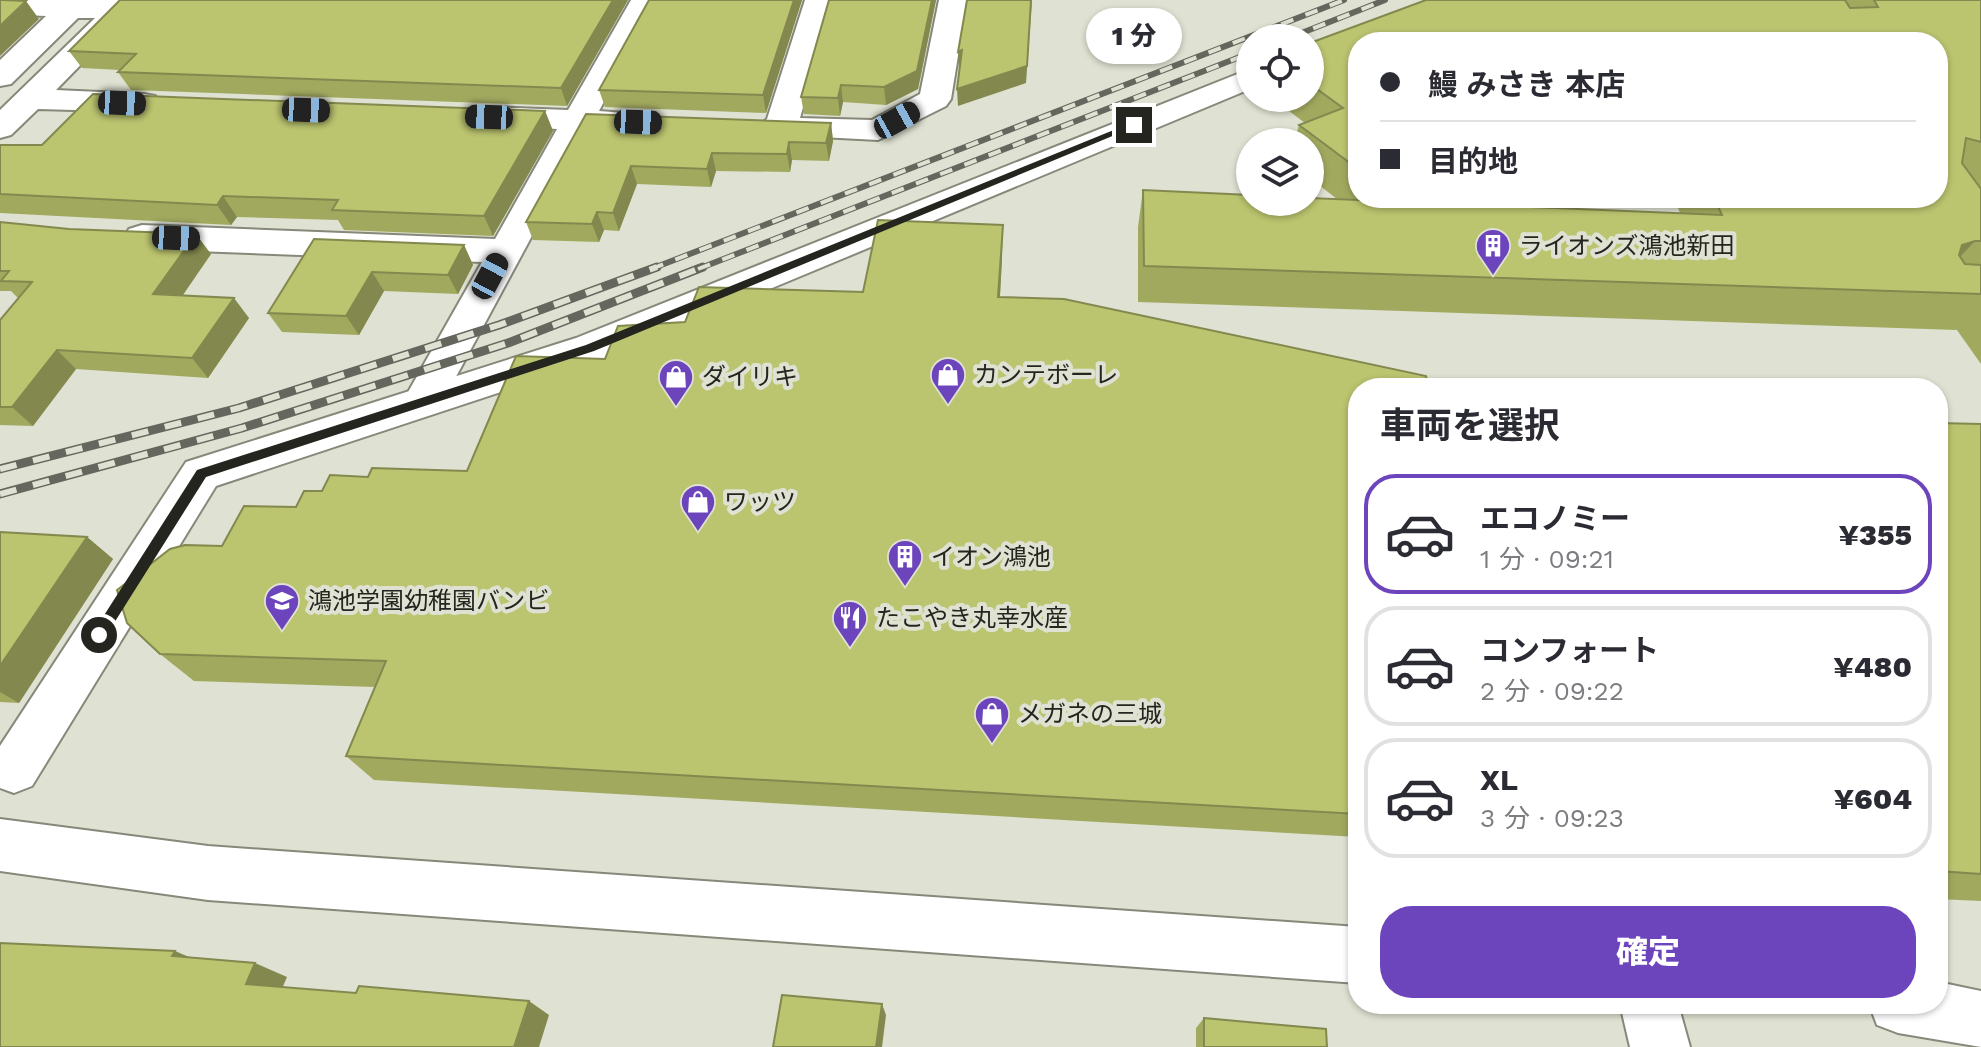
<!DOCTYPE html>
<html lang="ja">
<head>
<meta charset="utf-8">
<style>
	body { margin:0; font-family:"Work Sans","Noto Sans JP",sans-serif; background:#f2f2f3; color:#2b2b33; height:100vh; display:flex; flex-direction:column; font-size:30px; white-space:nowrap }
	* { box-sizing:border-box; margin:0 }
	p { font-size:26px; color:#7c7c81 }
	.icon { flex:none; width:44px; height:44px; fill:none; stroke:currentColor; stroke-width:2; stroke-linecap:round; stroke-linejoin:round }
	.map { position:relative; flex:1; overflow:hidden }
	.drawer { position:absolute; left:1348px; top:378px; width:600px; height:636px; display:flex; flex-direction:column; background:#fff; border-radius:32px; box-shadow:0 2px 6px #0004 }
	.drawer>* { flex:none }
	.guide { position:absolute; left:1348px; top:32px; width:600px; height:176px; border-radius:32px; box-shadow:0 2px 6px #0004; display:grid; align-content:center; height:176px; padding:0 32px; background:#fff }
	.controls { position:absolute; left:1236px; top:24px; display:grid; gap:16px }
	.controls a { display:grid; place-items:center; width:88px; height:88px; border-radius:50%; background:#fff; box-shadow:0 2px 6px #0004; font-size:40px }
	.end { position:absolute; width:36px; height:36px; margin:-18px; border:10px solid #24251f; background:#fff; box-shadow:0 0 0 4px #fff }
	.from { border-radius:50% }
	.bubble { position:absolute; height:56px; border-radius:28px; background:#fff; box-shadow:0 2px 6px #0004; font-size:26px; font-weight:800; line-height:56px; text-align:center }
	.car { position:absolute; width:24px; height:48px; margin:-24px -12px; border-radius:10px; box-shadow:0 0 6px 2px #0007; background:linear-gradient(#222 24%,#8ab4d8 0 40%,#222 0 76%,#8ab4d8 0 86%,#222 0) }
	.guide b { display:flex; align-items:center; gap:28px; height:76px; font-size:30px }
	.guide b+b { border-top:2px solid #e1e1e2 }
	.guide i { width:20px; height:20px; background:#2b2b33 }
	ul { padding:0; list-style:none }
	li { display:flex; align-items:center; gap:24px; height:120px; margin:0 16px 12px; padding:0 16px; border:4px solid #e1e1e2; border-radius:32px }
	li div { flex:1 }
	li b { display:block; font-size:30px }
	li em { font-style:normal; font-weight:800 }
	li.on { border-color:#6c44bc }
	li>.icon { width:72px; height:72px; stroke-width:1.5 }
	h2 { padding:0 32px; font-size:36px; line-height:96px }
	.primary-button { display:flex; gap:16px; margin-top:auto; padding:16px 32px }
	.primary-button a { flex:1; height:92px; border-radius:32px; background:#6c44bc; color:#fff; font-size:32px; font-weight:800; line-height:92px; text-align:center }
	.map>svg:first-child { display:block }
</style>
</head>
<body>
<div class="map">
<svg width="1981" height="1047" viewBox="0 0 1981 1047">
	<rect width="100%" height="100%" fill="#dfe1d2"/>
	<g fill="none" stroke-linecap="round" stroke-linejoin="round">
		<defs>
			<g id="minor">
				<polygon points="0,0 144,0 56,90 144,94 155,96 160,103 155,110 144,112 38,109 11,135 0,138 0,110 95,18 78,18 11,84 0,86 0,60 46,16 0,14"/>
				<polygon points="631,0 659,0 599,111 651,115 656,122 651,129 589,130 437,412 423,416 409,412 403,401 482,262 142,249 129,245 124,237 129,229 142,225 495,239 557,129 478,124 473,117 478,110 489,107 568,110"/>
				<polygon points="805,0 833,0 800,118 872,120 920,94 939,0 967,0 951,99 946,106 878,140 762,134 757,127 767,119"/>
				<polygon points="1620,1004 1678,1004 1690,1047 1630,1047"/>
			</g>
			<g id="tertiary">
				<polygon points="1250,69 1250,89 604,358 216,486 32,786 14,793 0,788 0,746 186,462 576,338"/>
				<polygon points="0,819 208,846 1358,927 1358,983 208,900 0,871"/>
				<polygon points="1938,982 1981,991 1981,1047 1898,1033 1877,1025 1869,1004 1938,1004"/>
			</g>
		</defs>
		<use href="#minor" stroke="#86887a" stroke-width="4"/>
		<use href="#tertiary" stroke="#86887a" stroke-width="4"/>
		<use href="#minor" fill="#fff" fill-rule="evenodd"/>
		<use href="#tertiary" fill="#fff" fill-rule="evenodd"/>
		<defs>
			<g id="rail-far1">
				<polyline points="1289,38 1385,0"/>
				<polyline points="651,269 1344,0"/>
				<polyline points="698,269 1250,53"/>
			</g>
			<g id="rail">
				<polyline points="0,469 239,408 499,325 657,267"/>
				<polyline points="0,494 242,428 508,343 703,267"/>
			</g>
		</defs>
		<use href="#rail-far1" stroke="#65665d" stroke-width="6"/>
		<use href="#rail" stroke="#65665d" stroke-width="9"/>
		<use href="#rail-far1" stroke="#dfe1d2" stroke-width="4" stroke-dasharray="13" stroke-linecap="butt"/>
		<use href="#rail" stroke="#dfe1d2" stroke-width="6" stroke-dasharray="17" stroke-linecap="butt"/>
	</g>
	<g fill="#a1a95f" fill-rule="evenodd">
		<polygon points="120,0 628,0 567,106 131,90 118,72 120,70 82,68 69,51"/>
		<polygon points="802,0 766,113 605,107 599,90"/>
		<polygon points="829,0 936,0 918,89 886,105 843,102 840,116 804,114 801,97"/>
		<path d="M1426 0H1981V364L1957 330 1138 302V227L1143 190 1337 199 1310 178V142H1294L1299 125 1305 123 1289 111 1292 98H1310V43ZM1358 42H1938V198H1674L1680 213 1394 201 1402 198H1358Z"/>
		<polygon points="545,111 553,131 493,236 344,230 338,220 237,217 231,225 0,213 0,145 42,145"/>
		<polygon points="586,114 831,123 833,141 829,161 792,160 790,172 716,171 711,187 637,184 619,231 604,230 599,242 533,240 526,222"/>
		<polygon points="0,222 211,254 182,295 249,318 208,378 76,369 33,426 0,425 0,320 18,298 11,291 0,291"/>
		<polygon points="314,239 464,245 473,265 458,294 384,291 359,335 282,332 268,313"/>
		<polygon points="1002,258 1000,297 1358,388 1358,837 374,780 346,756 375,687 194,681 160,654 222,546 296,507 322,491 368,477 467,471 605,359 685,322 863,292"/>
		<polygon points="1938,423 1981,424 1981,901 1938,899"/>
		<polygon points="0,532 87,537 113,559 19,703 0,702"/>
		<polygon points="1204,1018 1327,1047 1196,1047 1196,1028"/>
	</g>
	<g fill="#83894e">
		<polygon points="613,0 628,0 567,106 561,88"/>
		<polygon points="794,0 802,0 766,113 763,95"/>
		<polygon points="932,0 936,0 918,89 886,105 884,87"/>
		<polygon points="1032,0 1026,83 958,106 957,89"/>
		<polygon points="26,1 39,19 0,56 0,26"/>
		<polygon points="962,50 959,69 958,52"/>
		<polygon points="841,85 843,102 840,116 838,98"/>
		<polygon points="545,111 553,131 493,236 484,216"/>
		<polygon points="831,123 833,141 829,161 826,143"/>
		<polygon points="789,142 792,160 790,172 787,154"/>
		<polygon points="712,153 716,171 711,187 707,169"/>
		<polygon points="631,166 637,184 619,231 613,213"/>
		<polygon points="223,196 237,217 231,225 217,205"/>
		<polygon points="1366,198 1402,198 1360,216"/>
		<polygon points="597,212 604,230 599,242 592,224"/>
		<polygon points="1003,225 1002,258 998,330 998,297"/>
		<polygon points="196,234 211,254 170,314 153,294"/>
		<polygon points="1975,241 1941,277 1962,245"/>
		<polygon points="464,245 473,265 458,294 448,275"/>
		<polygon points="372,272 384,291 359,335 346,316"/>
		<polygon points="234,298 249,318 208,378 192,358"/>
		<polygon points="57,350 76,369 33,426 12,407"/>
		<polygon points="87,537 113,559 19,703 0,692 0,666"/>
		<polygon points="175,951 210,966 172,956"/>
		<polygon points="255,963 287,977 278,998 246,984"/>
		<polygon points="529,1001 549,1015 539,1047 514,1047"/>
		<polygon points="882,1004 886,1015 882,1047 876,1047"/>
	</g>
	<g fill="#bbc46f" stroke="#83894e" stroke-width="2">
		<polygon points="0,0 3,0 26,1 0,26"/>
		<polygon points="120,0 613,0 561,88 118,72 136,54 69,51"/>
		<polygon points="649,0 794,0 763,95 599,90"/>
		<polygon points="829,0 932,0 917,71 884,87 841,85 838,98 801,97"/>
		<polygon points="967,0 1031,0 1027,66 957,89 962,50 958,52"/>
		<polygon points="1426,0 1845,0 1850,8 1878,7 1874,0 1981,0 1981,142 1966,138 1962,163 1981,189 1981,241 1975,241 1962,245 1959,255 1965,264 1981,265 1981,294 1144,266 1143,190 1250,195 1250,202 1310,202 1310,198 1722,215 1714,198 1938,198 1938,42 1358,42 1358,169 1299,125 1343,108 1310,84 1310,70 1315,68 1310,65 1310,43"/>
		<polygon points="93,94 545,111 484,216 332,210 338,200 223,196 217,205 0,194 0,145 42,145"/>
		<polygon points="586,114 831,123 826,143 789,142 787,154 712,153 707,169 631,166 613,213 597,212 592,224 526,222"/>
		<polygon points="878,220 1003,225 998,297 1064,299 1426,376 1429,388 1358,388 1358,814 346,756 386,661 160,654 127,623 117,590 170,549 185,545 222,546 244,506 296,507 304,491 322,491 330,475 368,477 372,468 467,471 516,356 605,359 618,326 685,322 699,287 863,292"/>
		<polygon points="0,222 69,229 196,234 153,294 234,298 192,358 57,350 12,407 0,407 0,320 32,282 1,281 9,271 0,271"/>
		<polygon points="314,239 464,245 448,275 372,272 346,316 268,313"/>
		<polygon points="1938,423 1981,424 1981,874 1938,871"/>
		<polygon points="0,532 87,537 0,666"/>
		<polygon points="0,943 175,951 172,956 255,963 246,984 356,993 359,986 529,1001 514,1047 0,1047"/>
		<polygon points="782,995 882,1004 876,1047 773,1047"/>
		<polygon points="1204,1018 1326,1029 1327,1047 1204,1047"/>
	</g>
	<polygon fill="#24251f" points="1131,123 1139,125 594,351 206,477 104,639 94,639 94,631 197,470 586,345"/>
	<defs>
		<symbol id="building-pin" viewBox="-11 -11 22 30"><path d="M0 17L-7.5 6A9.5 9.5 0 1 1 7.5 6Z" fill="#6c44bc" stroke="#dfe1d2"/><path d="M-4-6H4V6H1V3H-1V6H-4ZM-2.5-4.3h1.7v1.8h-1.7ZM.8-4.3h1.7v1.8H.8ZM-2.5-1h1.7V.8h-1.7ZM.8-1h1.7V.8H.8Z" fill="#fff"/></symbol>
		<symbol id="shop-pin" viewBox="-11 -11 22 30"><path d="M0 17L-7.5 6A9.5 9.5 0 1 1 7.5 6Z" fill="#6c44bc" stroke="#dfe1d2"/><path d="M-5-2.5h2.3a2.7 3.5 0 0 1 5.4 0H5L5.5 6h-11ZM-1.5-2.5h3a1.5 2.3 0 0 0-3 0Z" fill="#fff"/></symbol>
		<symbol id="school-pin" viewBox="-11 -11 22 30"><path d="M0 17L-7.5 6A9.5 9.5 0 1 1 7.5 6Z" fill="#6c44bc" stroke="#dfe1d2"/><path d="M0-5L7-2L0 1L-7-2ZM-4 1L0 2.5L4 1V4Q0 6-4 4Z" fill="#fff"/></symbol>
		<symbol id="restaurant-pin" viewBox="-11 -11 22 30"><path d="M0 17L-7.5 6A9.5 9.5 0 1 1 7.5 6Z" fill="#6c44bc" stroke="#dfe1d2"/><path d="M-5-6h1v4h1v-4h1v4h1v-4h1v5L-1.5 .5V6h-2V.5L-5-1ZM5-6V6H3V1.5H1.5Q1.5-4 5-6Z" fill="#fff"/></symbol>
	</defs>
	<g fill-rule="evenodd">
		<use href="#building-pin" x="1473" y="226" width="40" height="54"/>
		<use href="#shop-pin" x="928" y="355" width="40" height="54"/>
		<use href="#shop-pin" x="656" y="357" width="40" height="54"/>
		<use href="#shop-pin" x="678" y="482" width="40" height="54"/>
		<use href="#building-pin" x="885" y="537" width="40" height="54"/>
		<use href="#school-pin" x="262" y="581" width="40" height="54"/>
		<use href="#restaurant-pin" x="830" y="598" width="40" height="54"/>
		<use href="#shop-pin" x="972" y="694" width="40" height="54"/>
	</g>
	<g text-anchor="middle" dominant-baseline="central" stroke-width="8" stroke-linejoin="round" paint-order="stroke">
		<g font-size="24" fill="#24251f" stroke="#dfe1d2" text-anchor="start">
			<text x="1519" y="246">ライオンズ鴻池新田</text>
			<text x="974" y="375">カンテボーレ</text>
			<text x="702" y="377">ダイリキ</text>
			<text x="724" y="502">ワッツ</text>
			<text x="931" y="557">イオン鴻池</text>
			<text x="308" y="601">鴻池学園幼稚園バンビ</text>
			<text x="876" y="618">たこやき丸幸水産</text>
			<text x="1018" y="714">メガネの三城</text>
		</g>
	</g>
</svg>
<div class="controls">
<a><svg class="icon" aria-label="locate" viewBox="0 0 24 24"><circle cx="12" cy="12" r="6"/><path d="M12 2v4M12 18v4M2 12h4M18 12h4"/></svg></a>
<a><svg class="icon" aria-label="layers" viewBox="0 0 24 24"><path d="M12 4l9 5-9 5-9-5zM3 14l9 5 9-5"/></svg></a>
</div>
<i class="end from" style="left:99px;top:635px"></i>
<i class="end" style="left:1134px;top:125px"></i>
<div class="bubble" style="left:1086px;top:8px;width:96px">1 分</div>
<i class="car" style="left:122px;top:103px;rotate:92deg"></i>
<i class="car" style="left:306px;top:110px;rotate:92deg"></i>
<i class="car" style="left:489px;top:117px;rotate:272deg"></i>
<i class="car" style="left:897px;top:120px;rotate:61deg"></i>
<i class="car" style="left:638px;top:122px;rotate:92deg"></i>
<i class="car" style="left:176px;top:238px;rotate:92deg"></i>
<i class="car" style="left:490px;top:276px;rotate:28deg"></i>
<div class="guide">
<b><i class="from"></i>鰻 みさき 本店</b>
<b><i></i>目的地</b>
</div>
<section class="drawer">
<h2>車両を選択</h2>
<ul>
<li class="on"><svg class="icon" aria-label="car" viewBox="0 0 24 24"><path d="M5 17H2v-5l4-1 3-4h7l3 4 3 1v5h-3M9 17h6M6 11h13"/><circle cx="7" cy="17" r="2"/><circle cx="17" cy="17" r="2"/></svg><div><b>エコノミー</b><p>1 分 · 09:21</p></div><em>¥355</em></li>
<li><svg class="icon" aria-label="car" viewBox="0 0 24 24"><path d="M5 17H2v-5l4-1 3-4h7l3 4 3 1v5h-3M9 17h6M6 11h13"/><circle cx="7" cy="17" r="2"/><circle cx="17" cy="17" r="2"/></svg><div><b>コンフォート</b><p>2 分 · 09:22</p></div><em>¥480</em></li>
<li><svg class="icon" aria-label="car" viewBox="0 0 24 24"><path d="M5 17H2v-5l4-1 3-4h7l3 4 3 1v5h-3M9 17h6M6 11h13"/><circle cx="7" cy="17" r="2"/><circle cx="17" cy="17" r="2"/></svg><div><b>XL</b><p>3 分 · 09:23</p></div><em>¥604</em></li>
</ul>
<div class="primary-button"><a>確定</a></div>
</section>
</div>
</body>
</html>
